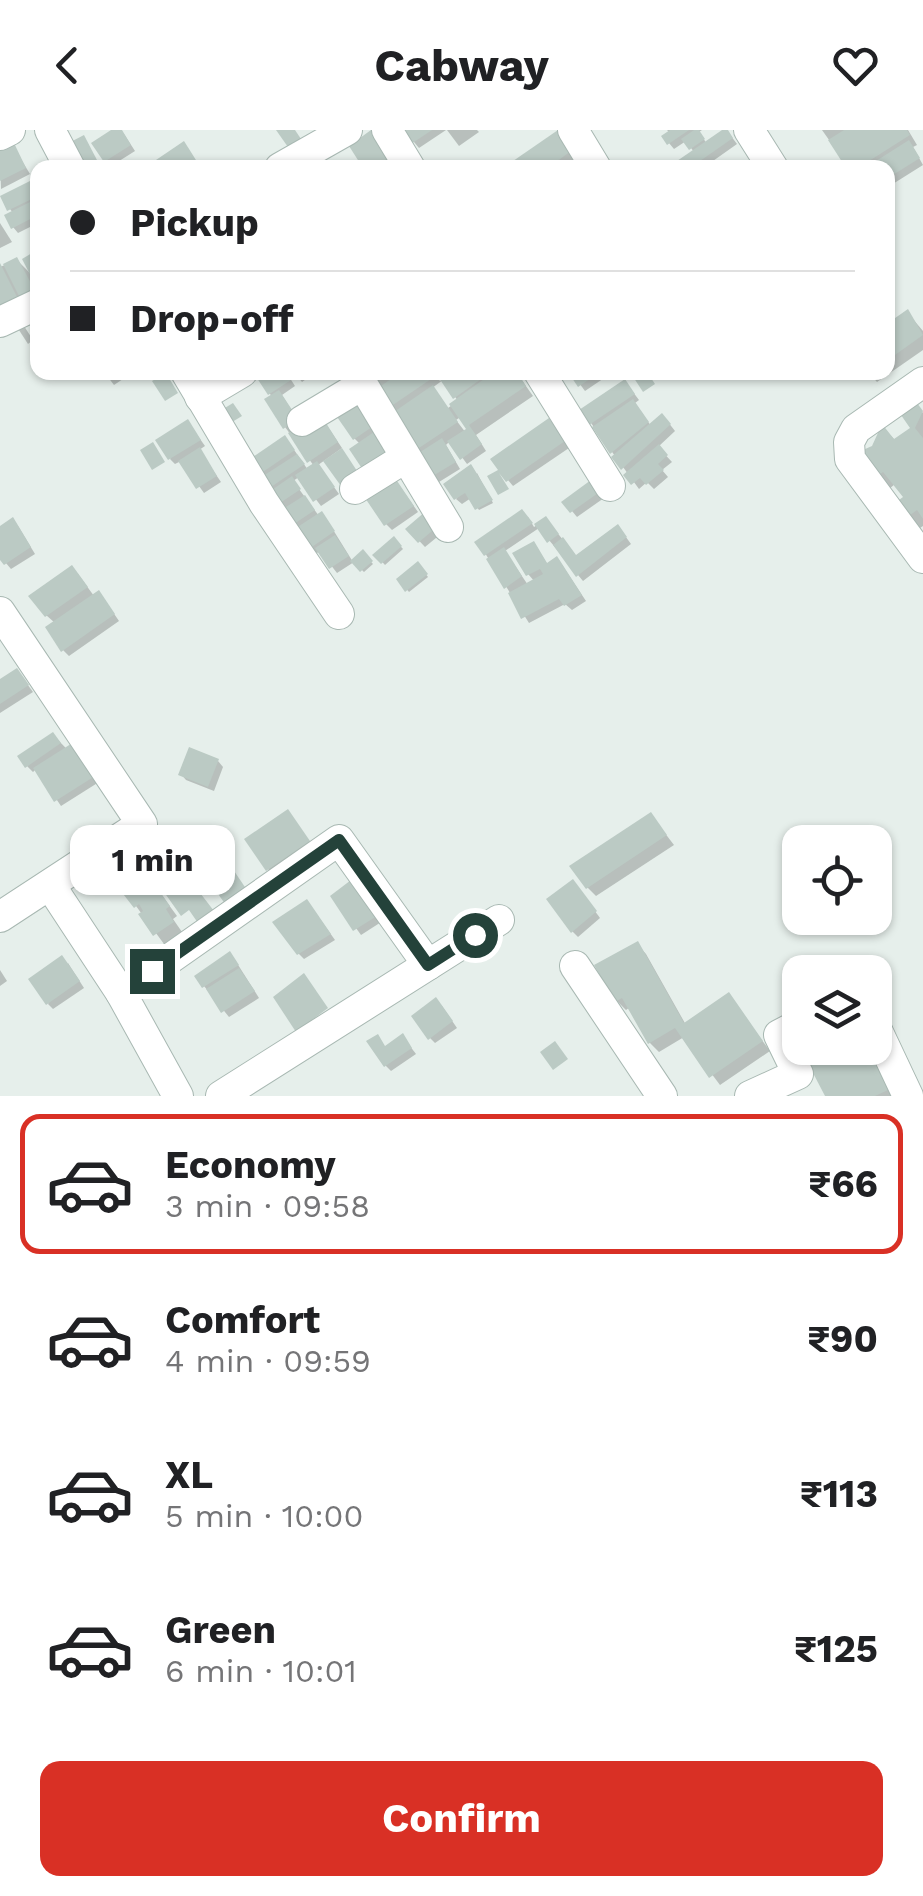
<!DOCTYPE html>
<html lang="en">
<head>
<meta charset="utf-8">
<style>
	body { margin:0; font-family:"Work Sans",sans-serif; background:#f2f2f2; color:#202124; height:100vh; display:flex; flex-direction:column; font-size:38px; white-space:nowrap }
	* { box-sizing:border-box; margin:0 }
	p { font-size:32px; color:#757577 }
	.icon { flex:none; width:55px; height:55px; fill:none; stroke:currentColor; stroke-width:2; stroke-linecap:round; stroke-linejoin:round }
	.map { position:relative; height:966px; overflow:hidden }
	.side { display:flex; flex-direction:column; background:#fff; flex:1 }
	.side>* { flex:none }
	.top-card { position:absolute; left:30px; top:30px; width:865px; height:220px; border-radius:20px; box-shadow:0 2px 8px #0004; display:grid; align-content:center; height:220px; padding:0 40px; background:#fff }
	.controls { position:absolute; left:782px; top:695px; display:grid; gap:20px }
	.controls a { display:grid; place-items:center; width:110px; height:110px; border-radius:20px; background:#fff; box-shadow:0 2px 8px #0004; font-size:50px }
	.end { position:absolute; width:45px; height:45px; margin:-22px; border:12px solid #24423a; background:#fff; box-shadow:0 0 0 5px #fff }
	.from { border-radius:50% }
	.bubble { position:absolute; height:70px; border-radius:20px; background:#fff; box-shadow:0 2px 8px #0004; font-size:32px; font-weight:700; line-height:70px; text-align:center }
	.top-card b { display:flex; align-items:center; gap:35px; height:95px; font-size:38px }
	.top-card b+b { border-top:2px solid #e0e0e0 }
	.top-card i { width:25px; height:25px; background:#202124 }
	ul { padding:18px 0 0; list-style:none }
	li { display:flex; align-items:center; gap:30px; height:140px; margin:0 20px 15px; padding:0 20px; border:5px solid transparent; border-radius:20px }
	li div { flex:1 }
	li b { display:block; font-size:38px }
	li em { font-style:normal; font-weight:700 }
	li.selected { border-color:#d93025 }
	li>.icon { width:90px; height:90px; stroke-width:1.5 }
	.primary-button { display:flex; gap:20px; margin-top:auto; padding:20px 40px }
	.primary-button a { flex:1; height:115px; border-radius:20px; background:#d93025; color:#fff; font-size:40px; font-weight:700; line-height:115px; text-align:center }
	header { display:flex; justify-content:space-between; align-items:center; height:130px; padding:0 40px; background:#fff; font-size:45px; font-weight:700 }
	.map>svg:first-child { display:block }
</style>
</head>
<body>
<header><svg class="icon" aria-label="back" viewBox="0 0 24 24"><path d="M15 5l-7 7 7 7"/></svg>Cabway<svg class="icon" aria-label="heart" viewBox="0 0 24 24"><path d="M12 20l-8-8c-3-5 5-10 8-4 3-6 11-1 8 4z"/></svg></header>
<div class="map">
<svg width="923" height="966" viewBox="0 0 923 966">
	<rect width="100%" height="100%" fill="#e6efeb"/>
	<g fill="#0003" fill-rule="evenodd">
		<polygon points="116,0 124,4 135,21 116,33 118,38 102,38 109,34 105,30"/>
		<polygon points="404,0 446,0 419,18"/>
		<polygon points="447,0 477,0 479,2 459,16"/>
		<polygon points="667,0 702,0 699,2 707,14 731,6 737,14 703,38 685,38 694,22 686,11 674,19 664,7 670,3"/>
		<polygon points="822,0 908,0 917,15 913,17 923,35 888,57 888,38 849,38"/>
		<polygon points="374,1 396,31 386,38 366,38"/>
		<polygon points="557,4 575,28 561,38 507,38"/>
		<polygon points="13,16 30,44 1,59 0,23"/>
		<polygon points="38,50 38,93 18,103 13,97 13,83 10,79"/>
		<polygon points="0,93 12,112 0,118"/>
		<polygon points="17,130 31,144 38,156 30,150 38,165 0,171 0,137"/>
		<polygon points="907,182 923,201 923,220 877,252 868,242 888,242 888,196"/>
		<polygon points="36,191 38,193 38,206 30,194"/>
		<polygon points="24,196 33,210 28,214 17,197"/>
		<polygon points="104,242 123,242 126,247 114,255"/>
		<polygon points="256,242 286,242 295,256 282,265 302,297 324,291 342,318 318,335 339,364 321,376 299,347 293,351 319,386 327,390 353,432 363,423 373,434 364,442 354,432 337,443 320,421 317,423 311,417 256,346 290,314 308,340 314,336 285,297 272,267"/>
		<polygon points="294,242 316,242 302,252"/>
		<path d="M366 242H434L440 251 452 242H516L533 266 476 305 486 321 467 334 450 311 446 315 460 339 439 352ZM443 250 458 271 448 278 432 258ZM459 288 470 299 466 303 456 290Z"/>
		<polygon points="571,242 613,242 585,261"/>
		<polygon points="630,258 639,270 635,273 651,296 668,292 675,301 658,317 672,332 662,340 668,347 654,359 647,352 639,359 591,293"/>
		<polygon points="353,271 376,303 360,314 354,308"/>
		<polygon points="917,276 923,283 923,396 920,398 908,386 906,368 895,354 889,359 877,347 873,318 883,298 896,311 913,298"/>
		<polygon points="188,292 205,316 199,320 221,352 204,363 181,331 175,334 170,329"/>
		<polygon points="554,297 569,318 513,356 508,350"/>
		<polygon points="477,343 493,373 479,380 471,368 462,374 456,369"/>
		<polygon points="396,351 418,382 392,400 386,394"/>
		<polygon points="591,353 604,368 577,387 572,381"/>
		<polygon points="426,385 442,403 425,417 409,400"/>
		<polygon points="528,387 534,397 546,389 577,427 623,403 631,414 583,451 539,398 505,421 528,455 535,452 528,444 534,414 548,435 562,435 586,471 572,480 565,474 529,493 478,412"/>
		<polygon points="18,396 35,424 11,439 0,426 0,399"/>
		<polygon points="394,409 403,419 385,435 376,425"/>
		<polygon points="418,434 428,447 409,462 399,450"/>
		<polygon points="78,444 94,466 104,469 119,491 69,526 63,520 55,493 46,485"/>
		<polygon points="22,547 33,562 0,583 0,552"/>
		<polygon points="58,610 99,652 61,676 36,639 33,642 27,636"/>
		<polygon points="218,631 223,637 214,661 186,650 181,644"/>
		<polygon points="287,682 317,721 277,748 268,739"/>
		<polygon points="651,685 674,715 596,766 587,757"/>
		<polygon points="130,722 177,786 173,789 182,802 164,814 136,776"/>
		<polygon points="578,758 600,788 578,807 572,801"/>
		<polygon points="333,766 389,787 361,805"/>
		<polygon points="312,778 335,810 304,829 298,823"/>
		<polygon points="637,814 646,824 686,895 729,866 770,921 720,955 684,907 659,922 650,913 630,877 626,880 617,871"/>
		<polygon points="235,830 259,868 229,887 204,856"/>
		<polygon points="68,833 84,858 53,879 48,874"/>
		<polygon points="0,840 7,851 0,856"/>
		<polygon points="442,876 457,898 435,913 430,908"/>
		<polygon points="403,907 416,924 391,941 386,936 386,918"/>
		<polygon points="803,918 874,918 894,966 828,966"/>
	</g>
	<g fill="#bbcac4">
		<polygon points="111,0 122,0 131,15 104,32 91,13"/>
		<polygon points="276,0 295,0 307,18 295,27"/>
		<polygon points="371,0 376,0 393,25 372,38 363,38 349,16"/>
		<polygon points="401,0 432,0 411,14"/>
		<polygon points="558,0 571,21 548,38 503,38"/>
		<polygon points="670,0 689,0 667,15 661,6"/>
		<polygon points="694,0 699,0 705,9 689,20 681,9"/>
		<polygon points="722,0 728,0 733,8 690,38 682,38 677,31"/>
		<polygon points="844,0 907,0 910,5 858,38 846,38 828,10"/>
		<polygon points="84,5 98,32 87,38 72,38 61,17"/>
		<polygon points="909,10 920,28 888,48 888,38 865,38"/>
		<polygon points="184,11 201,38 161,38 156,30"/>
		<polygon points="14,13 26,38 0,51 0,20"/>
		<polygon points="38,47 38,66 7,81 0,66"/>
		<polygon points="38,68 38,85 11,99 4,85"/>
		<polygon points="32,123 38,134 38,160 22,129"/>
		<polygon points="17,127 34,159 19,166 3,134"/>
		<polygon points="0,133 18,169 0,178"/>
		<polygon points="908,179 923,205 888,230 888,193"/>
		<polygon points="253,242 286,242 291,250 268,265"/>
		<polygon points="401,242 435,242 437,245 387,279 375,260"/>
		<polygon points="448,242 491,242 453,269 439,248"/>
		<polygon points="494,242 517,242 526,256 469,295 482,314 460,330 447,311 466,299 449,274"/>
		<polygon points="568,242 600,242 578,257"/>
		<polygon points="630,242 647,242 655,254 643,262"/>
		<polygon points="166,243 178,263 165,271 152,251"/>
		<polygon points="625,249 635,264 589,295 579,280"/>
		<polygon points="433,255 458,292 413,322 388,286"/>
		<polygon points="279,260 298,289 283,299 264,269"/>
		<polygon points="353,268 372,297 353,310 333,281"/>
		<polygon points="633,269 649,292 610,324 592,297"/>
		<polygon points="233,273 242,286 224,297 215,284"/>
		<polygon points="917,273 923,281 915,298 923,308 923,389 917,380 906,388 895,373 903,367 883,342 875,348 856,323 872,316 882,294 894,309 910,298 901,285"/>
		<polygon points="319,282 338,312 307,333 288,303"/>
		<polygon points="662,283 671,294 621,340 611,327"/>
		<polygon points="549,288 565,311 506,352 499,343 509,359 498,365 487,346 498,340 490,329"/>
		<polygon points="188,289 201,310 168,330 155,310"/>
		<polygon points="374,302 392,329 367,346 349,319"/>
		<polygon points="285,305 295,320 254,348 244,333"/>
		<polygon points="442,308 456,332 431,347 417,324"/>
		<polygon points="153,312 165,332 152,340 140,320"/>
		<polygon points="659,314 668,325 658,334 664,340 646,355 640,348 631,355 623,345"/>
		<polygon points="200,317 217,346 196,359 178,331"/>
		<polygon points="342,318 359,344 341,356 323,331"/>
		<polygon points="297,324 305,334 268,359 260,348"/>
		<polygon points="317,331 335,357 313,372 295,345"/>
		<polygon points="471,334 493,370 475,380 465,363 454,370 443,354"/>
		<polygon points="391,342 414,376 384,396 361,362"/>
		<polygon points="292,346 301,359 274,377 266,364"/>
		<polygon points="591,350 601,361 570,383 561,372"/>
		<polygon points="305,365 315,380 288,398 278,382"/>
		<polygon points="522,379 533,393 484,426 474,412"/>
		<polygon points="322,381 335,401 309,419 296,398"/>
		<polygon points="426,381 438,396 418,413 405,399"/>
		<polygon points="546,386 559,404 547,413 534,394"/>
		<polygon points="13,387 31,417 4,435 0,430 0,396"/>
		<polygon points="618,394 627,407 576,447 553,415 563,407 576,425"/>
		<polygon points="335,405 349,426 329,439 315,418"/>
		<polygon points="394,406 402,416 381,434 372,425"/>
		<polygon points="534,411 547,433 557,426 582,465 564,476 559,469 521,489 508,463 543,444 540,439 526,446 512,423"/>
		<polygon points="504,417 522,446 504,459 486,429"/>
		<polygon points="363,419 373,431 360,442 350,431"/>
		<polygon points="418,431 428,444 405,462 396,449"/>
		<polygon points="72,435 88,457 45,487 28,466"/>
		<polygon points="99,460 115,484 61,522 45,497"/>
		<polygon points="17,538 29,555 0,574 0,549"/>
		<polygon points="53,602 61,613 25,638 17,626"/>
		<polygon points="74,612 95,646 54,672 33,638"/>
		<polygon points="189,617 219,629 208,657 178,645"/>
		<polygon points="288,679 310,711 266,741 244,709"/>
		<polygon points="651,682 667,705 586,759 569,736"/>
		<polygon points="130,719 170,776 166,779 174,792 153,806 138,784 143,781 139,774 134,778 103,738"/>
		<polygon points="228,732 249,763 228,778 206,747"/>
		<polygon points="359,744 385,781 353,801 330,766"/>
		<polygon points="187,746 214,781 198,793 189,780 181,786 164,762"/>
		<polygon points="573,749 597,781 571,803 546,769"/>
		<polygon points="307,769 331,804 297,825 272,792"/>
		<polygon points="638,811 684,893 729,862 763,911 709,948 675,898 648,914 622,868 615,872 594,835"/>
		<polygon points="230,821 239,835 202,858 194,846"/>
		<polygon points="62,825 80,851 46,875 28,849"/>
		<polygon points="812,828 822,842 800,842 798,864 786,848"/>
		<polygon points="239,838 255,861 221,883 206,859"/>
		<polygon points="304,843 328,878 296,902 273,867"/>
		<polygon points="436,867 453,891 428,910 411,886"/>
		<polygon points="403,903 412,918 384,937 366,911 378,904 385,916"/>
		<polygon points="555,911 568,929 553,940 540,922"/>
		<polygon points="800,918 870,918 888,960 875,966 825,966"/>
	</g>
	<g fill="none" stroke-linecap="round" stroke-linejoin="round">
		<defs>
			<g id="minor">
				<polyline points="50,0 70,38"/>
				<polyline points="387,0 410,38"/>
				<polyline points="573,0 596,38"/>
				<polyline points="749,0 773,38"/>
				<polyline points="0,5 10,0"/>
				<polyline points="280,38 347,0"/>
				<polyline points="0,192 38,174"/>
				<polyline points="186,242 264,373 339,484"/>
				<polyline points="355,242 448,397"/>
				<polyline points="539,242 610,356"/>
				<polyline points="923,252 856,299 849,312 850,329 923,428"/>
				<polyline points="200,267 242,242"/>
				<polyline points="302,291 362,255"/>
				<polyline points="355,359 405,328"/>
				<polyline points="0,482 142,694 0,787"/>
				<polyline points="50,755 121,863"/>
				<polyline points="575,836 662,966"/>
				<polyline points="875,896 908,966"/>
				<polyline points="178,966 121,863 339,710 428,835"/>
				<polyline points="221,966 499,790"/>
				<polyline points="750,966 798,944 779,905 800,894"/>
			</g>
		</defs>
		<use href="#minor" stroke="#a8b8b2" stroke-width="32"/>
		<use href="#minor" stroke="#fff" stroke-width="30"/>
	</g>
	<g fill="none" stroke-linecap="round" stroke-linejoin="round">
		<polyline stroke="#24423a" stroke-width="12" points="152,841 339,710 428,835 475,805"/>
	</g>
</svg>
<div class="controls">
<a><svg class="icon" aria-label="locate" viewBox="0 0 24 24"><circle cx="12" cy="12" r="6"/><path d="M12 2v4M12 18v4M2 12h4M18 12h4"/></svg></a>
<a><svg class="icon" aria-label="layers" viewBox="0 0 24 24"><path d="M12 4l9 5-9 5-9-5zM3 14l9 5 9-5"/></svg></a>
</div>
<i class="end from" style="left:475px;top:805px"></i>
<i class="end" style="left:152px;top:841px"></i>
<div class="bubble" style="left:70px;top:695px;width:165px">1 min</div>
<div class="top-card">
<b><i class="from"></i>Pickup</b>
<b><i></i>Drop-off</b>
</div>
</div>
<section class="side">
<ul>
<li class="selected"><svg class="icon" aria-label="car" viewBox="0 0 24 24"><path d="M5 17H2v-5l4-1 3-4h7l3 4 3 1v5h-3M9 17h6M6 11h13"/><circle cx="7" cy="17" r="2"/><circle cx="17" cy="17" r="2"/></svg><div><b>Economy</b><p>3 min · 09:58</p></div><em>₹66</em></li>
<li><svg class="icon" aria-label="car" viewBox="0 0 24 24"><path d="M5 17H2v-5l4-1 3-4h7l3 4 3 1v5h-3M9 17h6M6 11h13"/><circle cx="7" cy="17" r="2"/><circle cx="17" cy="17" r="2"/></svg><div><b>Comfort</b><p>4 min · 09:59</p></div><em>₹90</em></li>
<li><svg class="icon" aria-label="car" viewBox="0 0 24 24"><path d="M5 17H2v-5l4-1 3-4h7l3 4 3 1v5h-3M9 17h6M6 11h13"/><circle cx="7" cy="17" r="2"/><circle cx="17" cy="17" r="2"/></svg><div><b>XL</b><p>5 min · 10:00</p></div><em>₹113</em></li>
<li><svg class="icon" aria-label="car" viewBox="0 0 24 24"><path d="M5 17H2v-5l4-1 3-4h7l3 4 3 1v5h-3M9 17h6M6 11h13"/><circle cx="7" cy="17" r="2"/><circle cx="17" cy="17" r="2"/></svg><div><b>Green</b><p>6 min · 10:01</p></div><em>₹125</em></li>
</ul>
<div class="primary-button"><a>Confirm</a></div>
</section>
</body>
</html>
